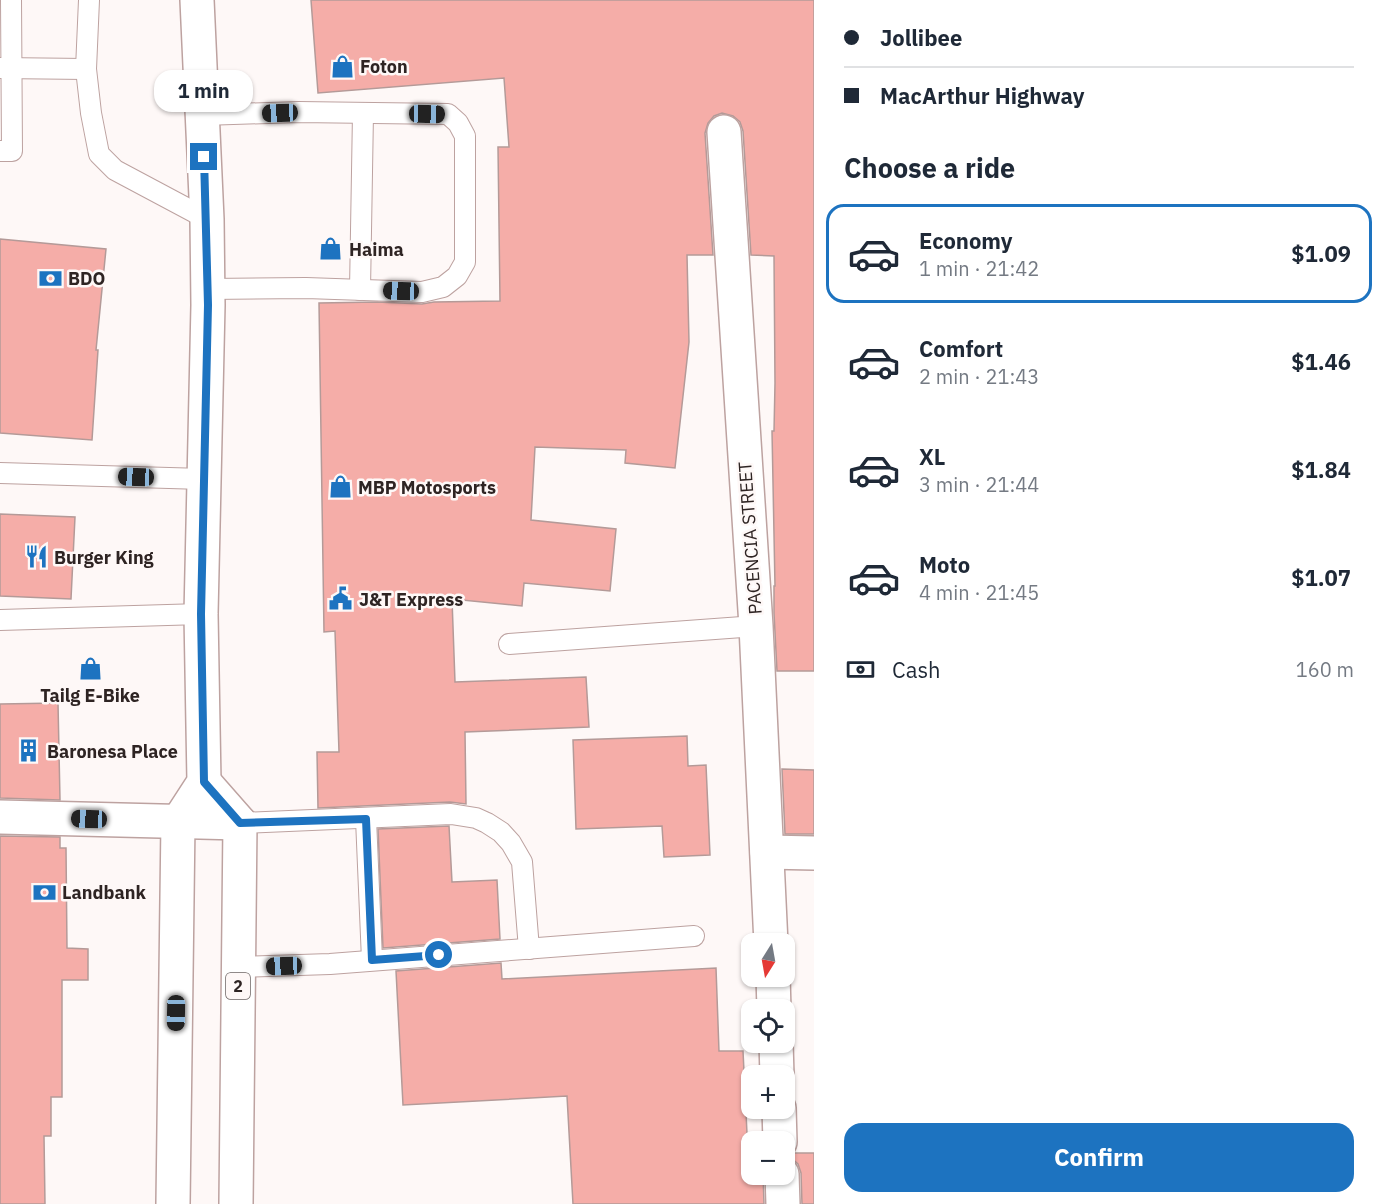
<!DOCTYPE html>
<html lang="en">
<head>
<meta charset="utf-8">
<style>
	body { margin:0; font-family:"IBM Plex Sans",sans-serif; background:#f2f2f3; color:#1f2937; height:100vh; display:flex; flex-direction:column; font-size:22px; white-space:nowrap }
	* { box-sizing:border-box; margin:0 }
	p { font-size:20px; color:#747a83 }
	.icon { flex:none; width:33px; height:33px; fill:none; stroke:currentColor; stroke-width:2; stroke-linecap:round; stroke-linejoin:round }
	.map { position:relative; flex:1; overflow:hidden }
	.drawer { display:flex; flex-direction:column; background:#fff; width:570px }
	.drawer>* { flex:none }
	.top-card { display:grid; align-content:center; height:132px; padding:0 30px; background:#fff }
	.needle { width:39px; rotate:191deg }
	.tools { position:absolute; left:741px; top:933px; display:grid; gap:12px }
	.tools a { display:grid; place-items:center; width:54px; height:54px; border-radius:12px; background:#fff; box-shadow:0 2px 4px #0004; font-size:30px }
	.end { position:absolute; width:27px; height:27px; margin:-14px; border:8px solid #1d73c0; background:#fff; box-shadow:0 0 0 3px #fff }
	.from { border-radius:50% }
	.bubble { position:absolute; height:42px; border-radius:18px; background:#fff; box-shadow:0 2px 4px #0004; font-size:20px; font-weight:700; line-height:42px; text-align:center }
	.car { position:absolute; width:18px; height:36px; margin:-18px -9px; border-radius:8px; box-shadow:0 0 4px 2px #0007; background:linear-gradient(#222 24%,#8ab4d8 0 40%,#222 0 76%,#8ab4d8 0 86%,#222 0) }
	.top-card b { display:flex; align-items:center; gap:21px; height:57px; font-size:22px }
	.top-card b+b { border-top:2px solid #e0e1e3 }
	.top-card i { width:15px; height:15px; background:#1f2937 }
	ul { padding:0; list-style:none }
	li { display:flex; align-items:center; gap:18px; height:99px; margin:0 12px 9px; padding:0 18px; border:3px solid transparent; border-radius:18px }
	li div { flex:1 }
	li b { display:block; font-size:22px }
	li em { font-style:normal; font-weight:700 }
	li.current { border-color:#1d73c0 }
	li>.icon { width:54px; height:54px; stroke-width:1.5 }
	h2 { padding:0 30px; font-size:27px; line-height:72px }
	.pay { display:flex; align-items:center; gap:15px; height:66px; padding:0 30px; font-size:22px }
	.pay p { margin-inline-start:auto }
	.cta { display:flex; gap:12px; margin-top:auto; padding:12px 30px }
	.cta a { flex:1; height:69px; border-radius:18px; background:#1d73c0; color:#fff; font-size:24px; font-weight:700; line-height:69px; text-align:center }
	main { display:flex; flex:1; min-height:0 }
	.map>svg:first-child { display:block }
</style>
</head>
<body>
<main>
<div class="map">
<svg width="814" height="1204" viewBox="0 0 814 1204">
	<rect width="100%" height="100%" fill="#fef8f7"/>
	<g fill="#f5ada8" stroke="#b49a98" stroke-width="1.5">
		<polygon points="311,0 814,0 814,671 777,671 774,613 774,586 775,586 772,431 774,431 775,383 774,256 751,255 743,131 740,122 733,116 722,113 714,116 708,123 705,133 713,255 687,255 689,342 675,468 625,463 626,450 535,447 531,520 616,529 610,591 524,583 522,606 452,599 455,682 586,677 589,727 465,732 466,804 450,802 318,808 317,752 339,752 335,631 324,632 319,303 377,302 422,304 434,302 500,301 498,147 509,147 504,78 318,93"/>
		<polygon points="0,239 106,249 96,350 98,350 92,440 0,433"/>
		<polygon points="0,514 75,517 71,599 0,596"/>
		<polygon points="58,703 60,800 0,798 0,704"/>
		<polygon points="687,736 688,766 706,765 710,855 664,857 662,826 576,829 573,740"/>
		<polygon points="782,769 814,770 814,834 785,834"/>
		<polygon points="449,826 452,882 497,880 500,939 383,948 378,829"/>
		<polygon points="0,836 60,837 60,848 66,848 67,948 88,949 88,980 62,980 62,1097 51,1097 51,1136 44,1136 45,1204 0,1204"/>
		<polygon points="501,963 502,979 716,968 719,1051 743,1051 748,1154 752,1154 752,1174 763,1174 764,1204 573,1204 567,1096 403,1105 396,971"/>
		<polygon points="794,1153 814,1153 814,1204 802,1204 801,1173 798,1164 790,1157"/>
	</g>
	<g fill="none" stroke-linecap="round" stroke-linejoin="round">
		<defs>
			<g id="service">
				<polyline points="89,0 86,69 91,113 99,154 115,170 207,219"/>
				<polyline points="0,68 86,69"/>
				<polyline points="203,115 299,112 448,114 458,123 465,136 465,262 457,276 443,287 422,292 306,288 208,289"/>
				<polyline points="0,151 12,151 11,0"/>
				<polyline points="360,290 363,113"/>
				<polyline points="0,473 203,479"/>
				<polyline points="0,620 201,614"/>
				<polyline points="509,644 756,626"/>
				<polyline points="366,819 372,960"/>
				<polyline points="240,823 451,814 476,818 487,823 501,832 511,843 522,862 529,949"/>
				<polyline points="238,967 330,964 694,936"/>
			</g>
			<g id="minor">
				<polyline points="724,132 756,626 771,944"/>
				<polyline points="0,817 240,823"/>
				<polyline points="767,852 814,853"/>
				<polyline points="773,976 774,1010"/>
				<polyline points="776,1042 777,1076"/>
				<polyline points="779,1108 780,1142"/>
				<polyline points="782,1174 783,1204"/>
			</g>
			<g id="trunk">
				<polyline points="204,782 240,823 236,1204"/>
				<polyline points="173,1204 178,822 204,782 201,614 208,305 207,219 197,0"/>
			</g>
		</defs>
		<use href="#service" stroke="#bda2a0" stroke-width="22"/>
		<use href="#minor" stroke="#bda2a0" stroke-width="36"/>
		<use href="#trunk" stroke="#bda2a0" stroke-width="36"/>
		<use href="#service" stroke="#fff" stroke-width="20"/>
		<use href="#minor" stroke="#fff" stroke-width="33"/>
		<use href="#trunk" stroke="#fff" stroke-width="33"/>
	</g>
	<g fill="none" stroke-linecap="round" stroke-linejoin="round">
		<polyline stroke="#1d73c0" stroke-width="8" points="204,157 208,305 201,614 204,782 240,823 366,819 372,960 439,955"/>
	</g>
	<defs>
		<symbol id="shop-bare" viewBox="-9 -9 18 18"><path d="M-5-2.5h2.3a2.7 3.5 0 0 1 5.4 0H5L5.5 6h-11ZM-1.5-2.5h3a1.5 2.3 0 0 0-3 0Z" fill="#1d73c0" stroke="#fef8f7" stroke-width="2.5" paint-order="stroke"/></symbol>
		<symbol id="bank-bare" viewBox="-9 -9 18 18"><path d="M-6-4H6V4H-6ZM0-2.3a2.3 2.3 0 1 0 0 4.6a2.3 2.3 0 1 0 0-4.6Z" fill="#1d73c0" stroke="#fef8f7" stroke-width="2.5" paint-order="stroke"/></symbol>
		<symbol id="restaurant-bare" viewBox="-9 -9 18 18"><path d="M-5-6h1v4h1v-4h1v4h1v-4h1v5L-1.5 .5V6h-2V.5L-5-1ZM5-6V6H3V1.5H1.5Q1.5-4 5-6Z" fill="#1d73c0" stroke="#fef8f7" stroke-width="2.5" paint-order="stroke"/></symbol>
		<symbol id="civic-bare" viewBox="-9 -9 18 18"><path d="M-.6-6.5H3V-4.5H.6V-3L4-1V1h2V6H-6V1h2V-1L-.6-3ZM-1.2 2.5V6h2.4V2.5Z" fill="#1d73c0" stroke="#fef8f7" stroke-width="2.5" paint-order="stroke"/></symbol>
		<symbol id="building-bare" viewBox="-9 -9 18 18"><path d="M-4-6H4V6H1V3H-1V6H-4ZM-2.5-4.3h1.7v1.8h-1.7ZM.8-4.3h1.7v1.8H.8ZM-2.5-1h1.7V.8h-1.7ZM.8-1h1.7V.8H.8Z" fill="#1d73c0" stroke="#fef8f7" stroke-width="2.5" paint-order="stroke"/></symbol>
	</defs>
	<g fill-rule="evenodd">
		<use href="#shop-bare" x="326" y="50" width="33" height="33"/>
		<use href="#shop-bare" x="314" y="232" width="33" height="33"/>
		<use href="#bank-bare" x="34" y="262" width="33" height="33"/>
		<use href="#shop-bare" x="324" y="470" width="33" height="33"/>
		<use href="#restaurant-bare" x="20" y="540" width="33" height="33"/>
		<use href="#civic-bare" x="324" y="582" width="33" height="33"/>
		<use href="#shop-bare" x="74" y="652" width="33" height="33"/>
		<use href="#building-bare" x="12" y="734" width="33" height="33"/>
		<use href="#bank-bare" x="28" y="876" width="33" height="33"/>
	</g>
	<g text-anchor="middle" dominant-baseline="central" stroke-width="5" stroke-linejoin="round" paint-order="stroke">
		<rect fill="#fef8f7" stroke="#6c6463" stroke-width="1.5" x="226" y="973" width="24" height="26" rx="4.5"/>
		<g font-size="16" font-weight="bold" fill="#2e2423">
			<text x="238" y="986">2</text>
		</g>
		<g font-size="18" font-weight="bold" fill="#2e2423" stroke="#fef8f7" text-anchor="start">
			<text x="360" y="66">Foton</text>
			<text x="349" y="249">Haima</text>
			<text x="68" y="278">BDO</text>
			<text x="358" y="487">MBP Motosports</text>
			<text x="54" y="557">Burger King</text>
			<text x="359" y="599">J&amp;T Express</text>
			<text x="90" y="695" text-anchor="middle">Tailg E-Bike</text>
			<text x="47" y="751">Baronesa Place</text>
			<text x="62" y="892">Landbank</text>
		</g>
		<g font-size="18" fill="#2e2423" stroke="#fef8f7">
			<text transform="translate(750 538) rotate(-94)">PACENCIA STREET</text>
		</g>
	</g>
</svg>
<div class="tools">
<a><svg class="needle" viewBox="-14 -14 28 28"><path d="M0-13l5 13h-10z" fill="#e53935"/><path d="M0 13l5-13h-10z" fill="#747a83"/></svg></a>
<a><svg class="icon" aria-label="locate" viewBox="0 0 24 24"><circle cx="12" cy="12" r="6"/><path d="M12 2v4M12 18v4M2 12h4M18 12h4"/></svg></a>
<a>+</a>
<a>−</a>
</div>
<i class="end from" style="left:439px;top:955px"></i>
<i class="end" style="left:204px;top:157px"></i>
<div class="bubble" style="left:154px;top:70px;width:99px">1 min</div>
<i class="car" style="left:280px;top:113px;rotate:268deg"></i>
<i class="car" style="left:427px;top:114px;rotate:91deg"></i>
<i class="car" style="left:401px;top:291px;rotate:272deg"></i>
<i class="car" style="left:136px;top:477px;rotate:272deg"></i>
<i class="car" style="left:89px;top:819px;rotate:272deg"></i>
<i class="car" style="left:284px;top:966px;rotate:268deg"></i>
<i class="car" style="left:176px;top:1013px;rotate:181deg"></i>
</div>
<section class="drawer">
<div class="top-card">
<b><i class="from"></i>Jollibee</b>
<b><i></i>MacArthur Highway</b>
</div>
<h2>Choose a ride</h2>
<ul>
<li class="current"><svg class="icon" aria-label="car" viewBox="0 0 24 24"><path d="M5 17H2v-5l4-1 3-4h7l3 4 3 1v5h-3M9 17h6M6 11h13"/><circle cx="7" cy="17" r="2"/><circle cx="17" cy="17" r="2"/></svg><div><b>Economy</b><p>1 min · 21:42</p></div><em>$1.09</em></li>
<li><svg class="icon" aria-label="car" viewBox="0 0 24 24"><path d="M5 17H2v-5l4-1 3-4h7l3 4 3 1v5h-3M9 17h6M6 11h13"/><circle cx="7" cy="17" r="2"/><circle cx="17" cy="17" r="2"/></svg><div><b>Comfort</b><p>2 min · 21:43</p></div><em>$1.46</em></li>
<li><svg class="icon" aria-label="car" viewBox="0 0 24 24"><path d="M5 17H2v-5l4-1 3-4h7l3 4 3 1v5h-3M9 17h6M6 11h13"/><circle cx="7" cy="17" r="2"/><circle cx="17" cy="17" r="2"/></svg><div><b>XL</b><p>3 min · 21:44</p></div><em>$1.84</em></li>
<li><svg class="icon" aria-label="car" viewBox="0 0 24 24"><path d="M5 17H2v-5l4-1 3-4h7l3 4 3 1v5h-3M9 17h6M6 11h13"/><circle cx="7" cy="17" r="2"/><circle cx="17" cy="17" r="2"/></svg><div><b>Moto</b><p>4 min · 21:45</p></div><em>$1.07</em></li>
</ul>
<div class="pay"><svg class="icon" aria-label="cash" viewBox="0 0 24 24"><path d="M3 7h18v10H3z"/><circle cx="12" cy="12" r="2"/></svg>Cash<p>160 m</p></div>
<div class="cta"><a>Confirm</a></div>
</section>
</main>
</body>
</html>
